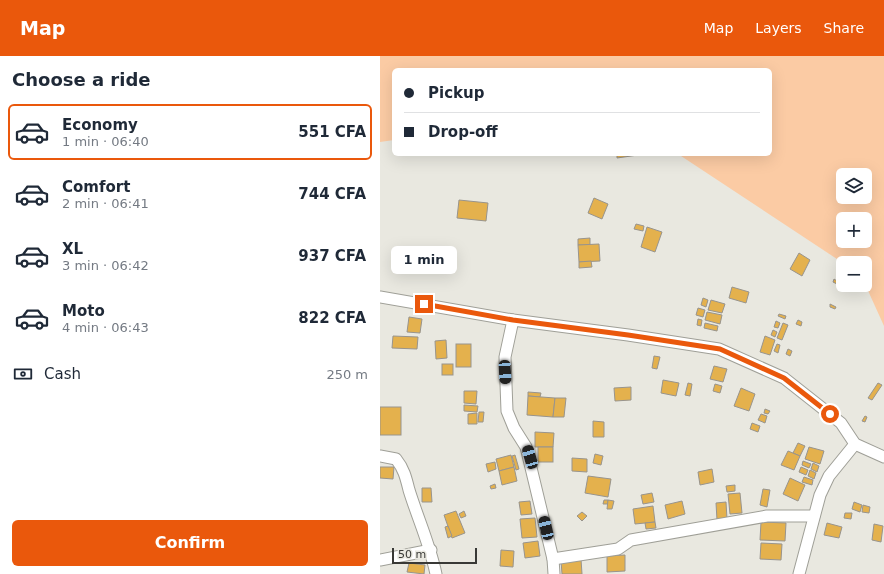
<!DOCTYPE html>
<html lang="en">
<head>
<meta charset="utf-8">
<style>
	body { margin:0; font-family:"DejaVu Sans",sans-serif; background:#f6f6f7; color:#1f2937; height:100vh; display:flex; flex-direction:column; font-size:15px; white-space:nowrap }
	* { box-sizing:border-box; margin:0 }
	p { font-size:13px; color:#747a83 }
	.icon { flex:none; width:22px; height:22px; fill:none; stroke:currentColor; stroke-width:2; stroke-linecap:round; stroke-linejoin:round }
	.map { position:relative; flex:1; overflow:hidden }
	.sheet { display:flex; flex-direction:column; background:#fff; width:380px }
	.sheet>* { flex:none }
	.banner { position:absolute; left:12px; top:12px; width:380px; height:88px; border-radius:6px; box-shadow:0 4px 16px #0002; display:grid; align-content:center; height:88px; padding:0 12px; background:#fff }
	.buttons { position:absolute; left:456px; top:112px; display:grid; gap:8px }
	.buttons a { display:grid; place-items:center; width:36px; height:36px; border-radius:6px; background:#fff; box-shadow:0 4px 16px #0002; font-size:20px }
	.scale { position:absolute; left:12px; bottom:10px; width:85px; box-sizing:border-box; padding-left:4px; border:2px solid #393936; border-top:0; font-size:11px; line-height:14px; white-space:nowrap; color:#393936; -webkit-text-stroke:3px #e9e8e0; paint-order:stroke }
	.end { position:absolute; width:18px; height:18px; margin:-9px; border:5px solid #ea580c; background:#fff; box-shadow:0 0 0 2px #fff }
	.from { border-radius:50% }
	.bubble { position:absolute; height:28px; border-radius:6px; background:#fff; box-shadow:0 4px 16px #0002; font-size:13px; font-weight:700; line-height:28px; text-align:center }
	.car { position:absolute; width:12px; height:24px; margin:-12px -6px; border-radius:5px; box-shadow:0 0 3px 1px #0007; background:linear-gradient(#222 24%,#8ab4d8 0 40%,#222 0 76%,#8ab4d8 0 86%,#222 0) }
	.banner b { display:flex; align-items:center; gap:14px; height:38px; font-size:15px }
	.banner b+b { border-top:1px solid #e0e1e3 }
	.banner i { width:10px; height:10px; background:#1f2937 }
	ul { padding:0; list-style:none }
	li { display:flex; align-items:center; gap:12px; height:56px; margin:0 8px 6px; padding:0 4px; border:2px solid transparent; border-radius:6px }
	li div { flex:1 }
	li b { display:block; font-size:15px }
	li em { font-style:normal; font-weight:700 }
	li.selected { border-color:#ea580c }
	li>.icon { width:36px; height:36px; stroke-width:1.5 }
	h2 { padding:0 12px; font-size:18px; line-height:48px }
	.pay { display:flex; align-items:center; gap:10px; height:44px; padding:0 12px; font-size:15px }
	.pay p { margin-inline-start:auto }
	.button { display:flex; gap:8px; margin-top:auto; padding:8px 12px }
	.button a { flex:1; height:46px; border-radius:6px; background:#ea580c; color:#fff; font-size:16px; font-weight:700; line-height:46px; text-align:center }
	header { display:flex; align-items:center; gap:24px; box-sizing:border-box; height:56px; padding:0 20px; background:#ea580c; color:#fff }
	header strong { font-size:19px }
	nav { display:flex; gap:22px; margin-inline-start:auto; font-size:14px }
	main { display:flex; flex:1; min-height:0 }
	.map>svg:first-child { display:block }
</style>
</head>
<body>
<header>
<strong>Map</strong>
<nav><a>Map</a><a>Layers</a><a>Share</a></nav>
</header>
<main>
<section class="sheet">
<h2>Choose a ride</h2>
<ul>
<li class="selected"><svg class="icon" aria-label="car" viewBox="0 0 24 24"><path d="M5 17H2v-5l4-1 3-4h7l3 4 3 1v5h-3M9 17h6M6 11h13"/><circle cx="7" cy="17" r="2"/><circle cx="17" cy="17" r="2"/></svg><div><b>Economy</b><p>1 min · 06:40</p></div><em>551 CFA</em></li>
<li><svg class="icon" aria-label="car" viewBox="0 0 24 24"><path d="M5 17H2v-5l4-1 3-4h7l3 4 3 1v5h-3M9 17h6M6 11h13"/><circle cx="7" cy="17" r="2"/><circle cx="17" cy="17" r="2"/></svg><div><b>Comfort</b><p>2 min · 06:41</p></div><em>744 CFA</em></li>
<li><svg class="icon" aria-label="car" viewBox="0 0 24 24"><path d="M5 17H2v-5l4-1 3-4h7l3 4 3 1v5h-3M9 17h6M6 11h13"/><circle cx="7" cy="17" r="2"/><circle cx="17" cy="17" r="2"/></svg><div><b>XL</b><p>3 min · 06:42</p></div><em>937 CFA</em></li>
<li><svg class="icon" aria-label="car" viewBox="0 0 24 24"><path d="M5 17H2v-5l4-1 3-4h7l3 4 3 1v5h-3M9 17h6M6 11h13"/><circle cx="7" cy="17" r="2"/><circle cx="17" cy="17" r="2"/></svg><div><b>Moto</b><p>4 min · 06:43</p></div><em>822 CFA</em></li>
</ul>
<div class="pay"><svg class="icon" aria-label="cash" viewBox="0 0 24 24"><path d="M3 7h18v10H3z"/><circle cx="12" cy="12" r="2"/></svg>Cash<p>250 m</p></div>
<div class="button"><a>Confirm</a></div>
</section>
<div class="map">
<svg width="504" height="518" viewBox="0 0 504 518">
	<rect width="100%" height="100%" fill="#e9e8e0"/>
	<path fill="#fbcba4" fill-rule="evenodd" d="M0 0H504V270L485 228V207H463L298 98H390V14H14V84L0 86ZM463 119H485V141H463ZM463 163H485V185H463Z"/>
	<g fill="#e4b14d" stroke="#98948d">
		<polygon points="237,98 257,98 258,99 237,102"/>
		<polygon points="214,142 228,148 222,163 208,157"/>
		<polygon points="79,144 108,147 106,165 77,162"/>
		<polygon points="256,168 264,170 263,175 254,173"/>
		<polygon points="267,171 282,176 275,196 261,191"/>
		<polygon points="210,182 210,189 198,189 198,183"/>
		<polygon points="219,188 220,205 199,206 198,189"/>
		<polygon points="419,197 430,204 422,220 410,213"/>
		<polygon points="211,205 212,211 199,212 199,206"/>
		<polygon points="454,223 460,227 459,229 453,226"/>
		<polygon points="352,231 369,236 366,247 349,242"/>
		<polygon points="323,242 328,244 326,251 321,249"/>
		<polygon points="331,244 345,248 342,257 328,254"/>
		<polygon points="450,248 456,251 455,253 450,251"/>
		<polygon points="318,252 325,254 323,261 316,259"/>
		<polygon points="327,256 342,259 340,268 325,264"/>
		<polygon points="399,258 406,260 405,263 398,260"/>
		<polygon points="29,261 42,263 40,277 27,276"/>
		<polygon points="318,263 322,264 321,270 317,269"/>
		<polygon points="418,264 422,266 421,270 416,268"/>
		<polygon points="396,265 400,267 398,272 394,271"/>
		<polygon points="325,267 338,270 337,275 324,272"/>
		<polygon points="403,267 408,269 402,284 397,282"/>
		<polygon points="393,274 397,276 395,281 391,279"/>
		<polygon points="13,280 38,281 37,293 12,292"/>
		<polygon points="385,280 395,284 390,299 380,296"/>
		<polygon points="66,284 67,302 56,303 55,285"/>
		<rect x="76" y="288" width="15" height="23"/>
		<polygon points="397,288 400,289 398,297 394,295"/>
		<polygon points="408,293 412,295 410,300 406,298"/>
		<polygon points="274,300 280,301 277,313 272,312"/>
		<rect x="62" y="308" width="11" height="11"/>
		<polygon points="334,310 347,313 343,326 330,323"/>
		<polygon points="283,324 299,327 296,340 281,337"/>
		<polygon points="308,327 312,328 310,340 305,339"/>
		<polygon points="498,327 502,329 492,344 488,342"/>
		<polygon points="335,328 342,330 340,337 333,335"/>
		<polygon points="251,331 251,344 235,345 234,332"/>
		<polygon points="361,332 375,338 369,355 354,350"/>
		<polygon points="84,335 97,335 96,348 84,347"/>
		<polygon points="148,336 161,337 160,341 148,340"/>
		<polygon points="148,340 175,342 173,361 147,359"/>
		<polygon points="175,342 186,342 184,361 173,361"/>
		<polygon points="84,349 98,350 97,356 84,355"/>
		<rect x="0" y="351" width="21" height="28"/>
		<polygon points="385,353 390,355 388,358 384,357"/>
		<polygon points="99,356 104,356 103,366 98,366"/>
		<polygon points="97,357 97,368 88,368 88,358"/>
		<polygon points="381,358 387,360 385,367 378,364"/>
		<polygon points="485,360 487,361 485,366 482,365"/>
		<polygon points="213,365 224,366 224,381 213,381"/>
		<polygon points="372,367 380,370 378,376 370,373"/>
		<polygon points="155,376 174,377 173,391 155,391"/>
		<polygon points="418,387 425,390 420,400 413,397"/>
		<rect x="158" y="391" width="15" height="15"/>
		<polygon points="429,391 444,395 440,408 425,403"/>
		<polygon points="408,395 420,400 414,414 401,409"/>
		<polygon points="215,398 223,400 221,409 213,407"/>
		<polygon points="131,399 134,411 119,415 116,403"/>
		<polygon points="135,399 139,413 136,414 132,400"/>
		<polygon points="192,402 207,403 207,416 192,415"/>
		<polygon points="423,405 431,408 429,412 422,409"/>
		<polygon points="115,406 116,413 108,416 106,408"/>
		<polygon points="433,407 439,410 437,416 431,413"/>
		<polygon points="0,411 14,411 13,423 0,422"/>
		<polygon points="134,411 137,425 122,429 119,415"/>
		<polygon points="421,411 428,414 426,419 419,416"/>
		<polygon points="332,413 334,426 320,429 318,416"/>
		<polygon points="430,414 436,417 434,423 428,420"/>
		<polygon points="208,420 231,423 228,441 205,437"/>
		<polygon points="424,421 433,424 432,429 422,426"/>
		<polygon points="410,422 425,429 418,445 403,438"/>
		<polygon points="115,428 116,432 111,433 110,430"/>
		<polygon points="355,429 355,435 347,436 346,430"/>
		<polygon points="42,432 51,432 52,446 42,446"/>
		<polygon points="383,433 390,434 387,451 380,449"/>
		<polygon points="272,437 274,446 263,448 261,439"/>
		<polygon points="360,437 362,457 350,458 348,438"/>
		<polygon points="224,444 228,444 228,448 223,448"/>
		<polygon points="228,444 234,445 232,453 227,453"/>
		<polygon points="150,445 152,458 141,459 139,446"/>
		<polygon points="302,445 305,458 288,463 285,449"/>
		<polygon points="346,446 347,463 337,464 336,447"/>
		<polygon points="474,446 482,449 480,456 472,453"/>
		<polygon points="483,449 490,451 489,457 482,456"/>
		<polygon points="273,450 275,466 255,468 253,453"/>
		<polygon points="76,455 85,477 72,482 64,459"/>
		<polygon points="84,455 86,460 81,462 79,458"/>
		<polygon points="202,456 207,460 202,465 197,460"/>
		<polygon points="465,457 472,457 471,463 464,462"/>
		<polygon points="155,462 157,481 142,482 140,463"/>
		<polygon points="275,466 276,472 266,473 265,467"/>
		<polygon points="381,466 406,467 405,485 380,484"/>
		<polygon points="447,467 462,471 459,482 444,479"/>
		<polygon points="494,468 503,470 501,486 492,484"/>
		<polygon points="68,470 72,480 68,482 65,471"/>
		<polygon points="158,485 160,500 145,502 143,487"/>
		<polygon points="381,487 402,488 401,504 380,503"/>
		<polygon points="121,494 134,495 133,511 120,510"/>
		<polygon points="245,499 245,515 227,516 227,500"/>
		<polygon points="201,503 202,518 182,518 181,505"/>
		<polygon points="29,507 45,509 44,518 27,516"/>
	</g>
	<g fill="none" stroke-linecap="round" stroke-linejoin="round">
		<defs>
			<g id="street">
				<polyline points="0,241 133,264 248,279 339,293 404,322 461,367 475,388 504,401"/>
				<polyline points="133,264 125,301 127,355 134,372 146,391 173,503 174,518"/>
				<path d="M0 400 16 403C24 413 26 422 29 434 38 463 50 489 56 518"/>
				<polyline points="173,503 238,493 251,484 387,460 434,460"/>
				<polyline points="0,504 51,494"/>
				<polyline points="419,518 440,439 449,420 475,388"/>
			</g>
		</defs>
		<use href="#street" stroke="#9f9f97" stroke-width="13"/>
		<use href="#street" stroke="#fff" stroke-width="11"/>
	</g>
	<g fill="none" stroke-linecap="round" stroke-linejoin="round">
		<polyline stroke="#ea580c" stroke-width="5" points="44,248 133,264 248,279 340,293 404,322 450,358"/>
	</g>
</svg>
<div class="buttons">
<a><svg class="icon" aria-label="layers" viewBox="0 0 24 24"><path d="M12 4l9 5-9 5-9-5zM3 14l9 5 9-5"/></svg></a>
<a>+</a>
<a>−</a>
</div>
<div class="scale">50 m</div>
<i class="end from" style="left:450px;top:358px"></i>
<i class="end" style="left:44px;top:248px"></i>
<div class="bubble" style="left:11px;top:190px;width:66px">1 min</div>
<i class="car" style="left:125px;top:316px;rotate:177deg"></i>
<i class="car" style="left:150px;top:401px;rotate:344deg"></i>
<i class="car" style="left:166px;top:472px;rotate:347deg"></i>
<div class="banner">
<b><i class="from"></i>Pickup</b>
<b><i></i>Drop-off</b>
</div>
</div>
</main>
</body>
</html>
